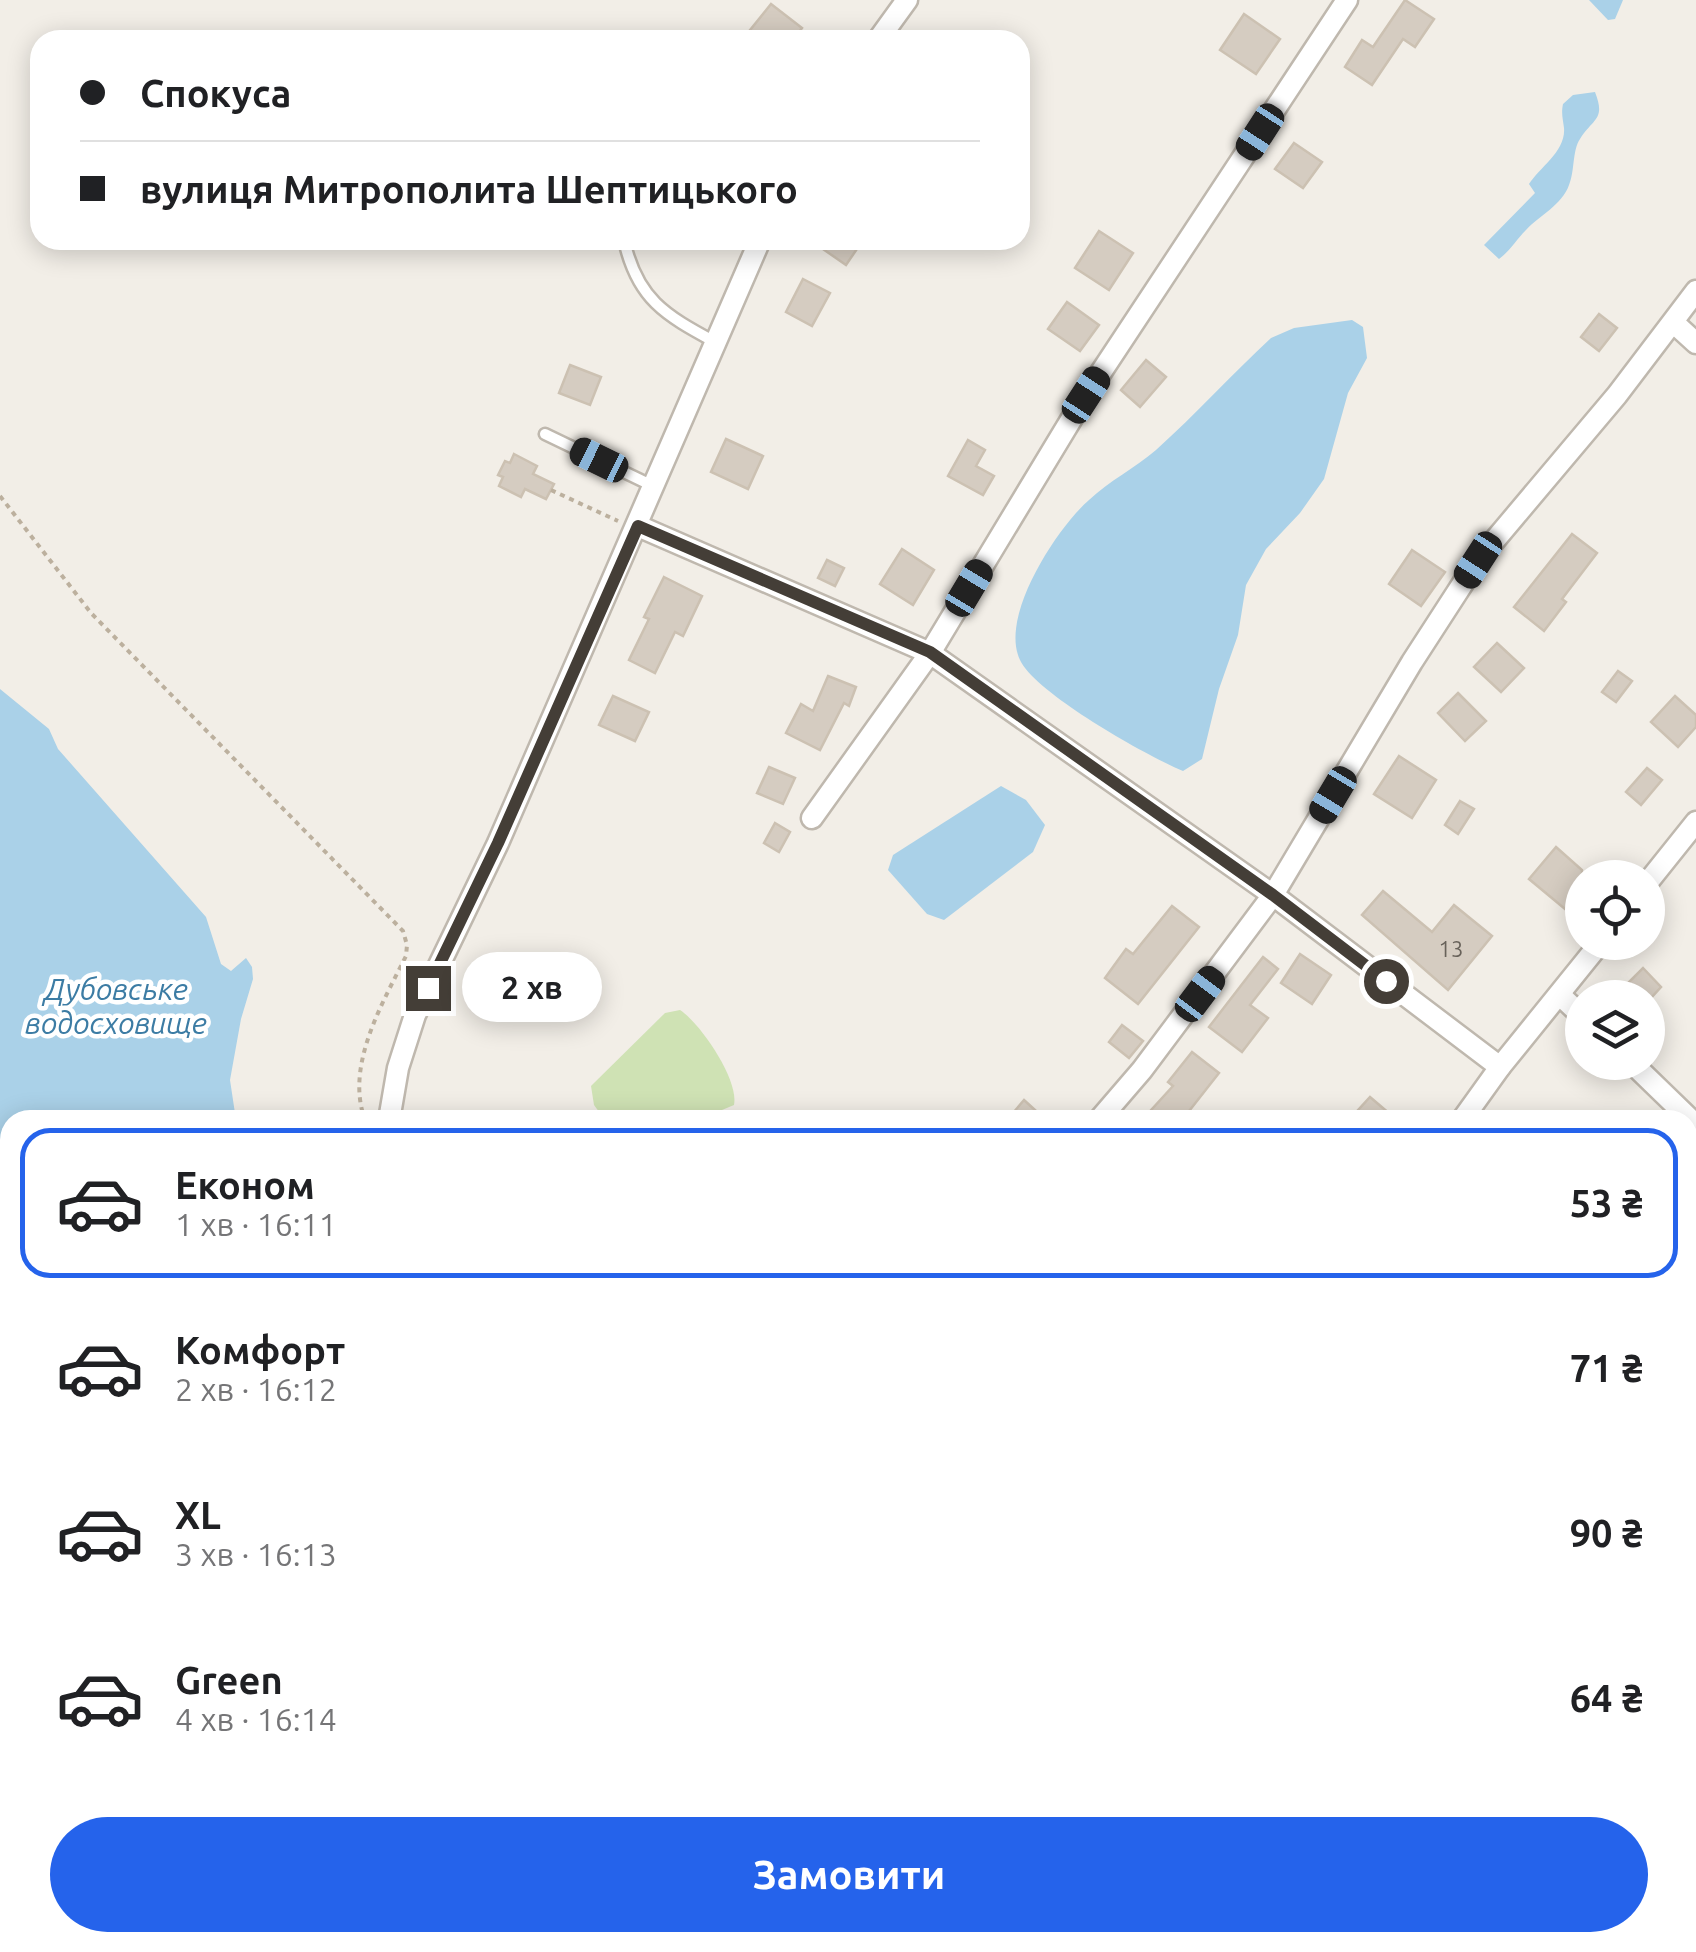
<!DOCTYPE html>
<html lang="uk">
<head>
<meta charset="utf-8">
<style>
	body { margin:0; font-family:Ubuntu,sans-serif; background:#f2f2f2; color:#202124; height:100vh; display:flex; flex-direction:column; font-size:38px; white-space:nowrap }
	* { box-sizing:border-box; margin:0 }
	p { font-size:32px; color:#757577 }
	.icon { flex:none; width:55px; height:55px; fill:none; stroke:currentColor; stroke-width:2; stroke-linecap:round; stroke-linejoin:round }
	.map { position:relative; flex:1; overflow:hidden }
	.panel { position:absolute; left:0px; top:1110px; width:1698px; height:842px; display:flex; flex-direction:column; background:#fff; border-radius:30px 30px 0 0; box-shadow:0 5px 25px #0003 }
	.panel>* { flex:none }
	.hud { position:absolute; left:30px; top:30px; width:1000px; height:220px; border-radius:30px; box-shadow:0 5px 25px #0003; display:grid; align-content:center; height:220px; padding:0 50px; background:#fff }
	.tools { position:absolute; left:1565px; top:860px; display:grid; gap:20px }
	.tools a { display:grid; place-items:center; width:100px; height:100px; border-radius:50%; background:#fff; box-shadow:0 5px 25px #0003; font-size:50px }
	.end { position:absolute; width:45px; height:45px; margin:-22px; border:12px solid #443e37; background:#fff; box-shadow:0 0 0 5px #fff }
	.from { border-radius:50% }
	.bubble { position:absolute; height:70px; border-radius:35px; background:#fff; box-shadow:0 5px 25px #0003; font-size:32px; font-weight:700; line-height:70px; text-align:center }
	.car { position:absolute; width:30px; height:60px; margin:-30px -15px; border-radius:12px; box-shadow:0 0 8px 2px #0007; background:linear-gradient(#222 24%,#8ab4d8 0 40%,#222 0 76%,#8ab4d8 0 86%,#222 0) }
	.hud b { display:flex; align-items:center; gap:35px; height:95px; font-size:38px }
	.hud b+b { border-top:2px solid #e0e0e0 }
	.hud i { width:25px; height:25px; background:#202124 }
	ul { padding:18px 0 0; list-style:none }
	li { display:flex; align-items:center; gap:30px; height:150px; margin:0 20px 15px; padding:0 30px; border:5px solid transparent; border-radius:30px }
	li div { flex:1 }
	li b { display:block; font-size:38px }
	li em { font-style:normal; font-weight:700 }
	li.current { border-color:#2563eb }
	li>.icon { width:90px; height:90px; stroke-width:1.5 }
	.button { display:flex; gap:20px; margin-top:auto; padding:20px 50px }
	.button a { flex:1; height:115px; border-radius:60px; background:#2563eb; color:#fff; font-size:40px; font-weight:700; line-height:115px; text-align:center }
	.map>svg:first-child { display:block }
</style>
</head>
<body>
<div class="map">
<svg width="1696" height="1952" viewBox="0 0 1696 1952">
	<rect width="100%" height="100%" fill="#f2eee7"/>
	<path fill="#cfe2b4" d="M680 1010C701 1024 739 1080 734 1105L698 1120H605L594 1105 591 1086 665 1013Z"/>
	<g fill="#aad1e8">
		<polygon points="1589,0 1623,0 1615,19 1608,20"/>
		<path d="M1595 92C1606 120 1593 118 1580 139 1572 151 1575 171 1569 185 1562 205 1540 215 1526 230 1516 240 1510 251 1499 259L1484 245 1535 193 1529 184C1540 167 1566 151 1564 128 1563 119 1561 114 1563 104L1573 95Z"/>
		<path d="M1352 320 1363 327 1367 358 1348 393 1324 479 1300 513 1266 549 1246 585 1238 635 1219 689 1202 759 1183 771C1147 756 1035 693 1020 660 999 617 1056 529 1089 500 1109 481 1135 468 1156 450 1196 414 1232 374 1271 338L1294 328Z"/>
		<polygon points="0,689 49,729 58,749 206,917 221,964 231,971 246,958 252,967 253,979 241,1019 230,1080 236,1120 10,1120 10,1474 0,1482"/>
		<polygon points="1001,786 1026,800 1045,825 1033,852 944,920 927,914 888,870 893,855"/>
		<polygon points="10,1621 10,1942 1033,1942 1042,1952 0,1952 0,1629"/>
	</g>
	<g fill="#d5ccc1" stroke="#ccc1b2" stroke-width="2.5">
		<polygon points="1405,0 1434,19 1415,47 1403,39 1372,85 1345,67 1362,40 1373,47"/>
		<polygon points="771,4 802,28 793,40 742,40"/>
		<polygon points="1244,14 1280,39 1256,74 1220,50"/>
		<polygon points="1294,143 1322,162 1303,188 1275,169"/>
		<polygon points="1099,231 1133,253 1109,290 1075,268"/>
		<polygon points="810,240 863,240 846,265"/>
		<polygon points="803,279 830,293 812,326 786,312"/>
		<polygon points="1067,302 1099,325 1080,351 1048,329"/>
		<polygon points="1599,314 1617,328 1599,351 1581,337"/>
		<polygon points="1146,360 1166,377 1140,407 1121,390"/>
		<polygon points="570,365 601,377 590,405 559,393"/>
		<polygon points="726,439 763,456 748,489 711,472"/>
		<polygon points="968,440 985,450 976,466 994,476 983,495 948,476"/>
		<polygon points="514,454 537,466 533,474 554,484 546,499 525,489 521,497 499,486 503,477 498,475 505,461 510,463"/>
		<polygon points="1572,534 1597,553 1562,599 1566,602 1544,631 1514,607"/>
		<polygon points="902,549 934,570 913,605 880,584"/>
		<polygon points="1412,550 1445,572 1421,606 1389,584"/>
		<polygon points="827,560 844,568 835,586 818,578"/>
		<polygon points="664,577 702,596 683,636 675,632 655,673 629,660 649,619 644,617"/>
		<polygon points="1497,643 1524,668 1501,692 1474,667"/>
		<polygon points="1618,671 1632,681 1616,702 1602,692"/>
		<polygon points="828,676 856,687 849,706 844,703 820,750 786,733 801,704 813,711"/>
		<polygon points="1458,693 1486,721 1465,741 1438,713"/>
		<polygon points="613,696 649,712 635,741 599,725"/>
		<polygon points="1675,696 1696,715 1696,727 1678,747 1651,722"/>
		<polygon points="1399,756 1436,780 1412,818 1374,794"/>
		<polygon points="769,767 795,778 783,804 757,793"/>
		<polygon points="1647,768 1662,780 1641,805 1626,792"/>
		<polygon points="1460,801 1474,809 1458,834 1445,825"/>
		<polygon points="775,823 790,832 779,852 764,843"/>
		<polygon points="1556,847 1582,870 1582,888 1565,909 1529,879"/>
		<polygon points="1383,891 1432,932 1454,905 1492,936 1448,990 1362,915"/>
		<polygon points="1172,906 1199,927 1138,1004 1105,978 1126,949 1133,954"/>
		<polygon points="1300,954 1331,975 1312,1004 1281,983"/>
		<polygon points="1263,957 1278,969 1250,1005 1268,1018 1242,1052 1209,1027"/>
		<polygon points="1643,968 1661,987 1651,998 1613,998"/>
		<polygon points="1122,1025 1143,1041 1129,1058 1109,1042"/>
		<polygon points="1192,1052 1219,1073 1182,1120 1142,1120 1173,1086 1168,1082"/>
		<polygon points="1370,1097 1397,1120 1349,1120"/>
		<polygon points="1024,1100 1046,1120 1007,1120"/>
	</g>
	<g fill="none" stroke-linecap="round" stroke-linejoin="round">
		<defs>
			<g id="service">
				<path d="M624 240C637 299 665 315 715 342"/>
				<polyline points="545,434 653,486"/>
			</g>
			<g id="minor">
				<polyline points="878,40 907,0"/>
				<polyline points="1674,323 1696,343"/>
				<polyline points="638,526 930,653 1273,895 1500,1067"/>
				<polyline points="812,818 930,653 1086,395 1347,0"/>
				<polyline points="1648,882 1696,822"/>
				<polyline points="1561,996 1582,1016"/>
				<polyline points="1631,1062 1696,1125"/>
				<polyline points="389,1120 398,1068 415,1015 498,843 760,240"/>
				<polyline points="1099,1120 1142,1070 1273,895 1412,662 1478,560 1617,395 1696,291"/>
				<polyline points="1462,1120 1500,1067 1601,942"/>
				<polyline points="1688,1525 1696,1533"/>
				<polyline points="1688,1926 1696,1934"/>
				<polyline points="1266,1942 1272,1952"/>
			</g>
			<polyline id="tertiary" points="0,1574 10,1566"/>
		</defs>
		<use href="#service" stroke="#bfb8ae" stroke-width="15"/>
		<use href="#minor" stroke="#bfb8ae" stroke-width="25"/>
		<use href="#tertiary" stroke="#bfb8ae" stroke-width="30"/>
		<g stroke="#bcb09e" stroke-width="4" stroke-dasharray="5 5" stroke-linecap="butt">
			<polyline points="551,490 618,521"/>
			<path d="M0 496 91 613 403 931 407 945 406 956C382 1004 345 1066 365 1120"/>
			<polyline points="0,1535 10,1526"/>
		</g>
		<use href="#service" stroke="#fff" stroke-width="10"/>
		<use href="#minor" stroke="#fff" stroke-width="20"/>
		<use href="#tertiary" stroke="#fff" stroke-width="25"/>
	</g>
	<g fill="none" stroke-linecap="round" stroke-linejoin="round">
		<polyline stroke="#443e37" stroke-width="12" points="428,988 498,843 638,526 930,652 1273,895 1386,981"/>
	</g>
	<g text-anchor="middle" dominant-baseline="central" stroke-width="9" stroke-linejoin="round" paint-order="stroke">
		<g font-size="22" fill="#68625a">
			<text x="1451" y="948">13</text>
		</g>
		<g font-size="30" font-style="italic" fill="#3c7ca4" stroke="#fff">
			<text x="116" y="989">Дубовське<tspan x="116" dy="34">водосховище</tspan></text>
		</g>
	</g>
</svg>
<div class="tools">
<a><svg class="icon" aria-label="locate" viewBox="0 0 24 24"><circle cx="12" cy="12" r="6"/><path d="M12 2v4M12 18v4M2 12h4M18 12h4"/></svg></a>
<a><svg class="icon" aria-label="layers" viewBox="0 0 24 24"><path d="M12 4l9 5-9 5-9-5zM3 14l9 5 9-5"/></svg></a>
</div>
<i class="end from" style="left:1386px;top:981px"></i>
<i class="end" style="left:428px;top:988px"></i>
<div class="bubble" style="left:462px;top:952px;width:140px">2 хв</div>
<i class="car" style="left:1260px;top:132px;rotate:213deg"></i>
<i class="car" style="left:1086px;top:395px;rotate:33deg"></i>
<i class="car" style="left:599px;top:460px;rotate:296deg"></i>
<i class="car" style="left:1478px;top:560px;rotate:213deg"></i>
<i class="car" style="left:969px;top:588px;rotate:31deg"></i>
<i class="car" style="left:1333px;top:795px;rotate:211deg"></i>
<i class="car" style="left:1200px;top:994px;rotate:37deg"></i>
<div class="hud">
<b><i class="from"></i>Спокуса</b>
<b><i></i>вулиця Митрополита Шептицького</b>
</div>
<section class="panel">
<ul>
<li class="current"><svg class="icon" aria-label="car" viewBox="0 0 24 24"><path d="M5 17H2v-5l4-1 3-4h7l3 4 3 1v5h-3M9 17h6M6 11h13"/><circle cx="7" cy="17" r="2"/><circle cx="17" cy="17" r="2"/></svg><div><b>Економ</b><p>1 хв · 16:11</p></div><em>53 ₴</em></li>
<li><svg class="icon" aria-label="car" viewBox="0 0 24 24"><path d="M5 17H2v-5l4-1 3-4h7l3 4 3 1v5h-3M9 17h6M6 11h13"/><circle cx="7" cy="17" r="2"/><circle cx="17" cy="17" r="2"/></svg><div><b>Комфорт</b><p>2 хв · 16:12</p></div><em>71 ₴</em></li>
<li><svg class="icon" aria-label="car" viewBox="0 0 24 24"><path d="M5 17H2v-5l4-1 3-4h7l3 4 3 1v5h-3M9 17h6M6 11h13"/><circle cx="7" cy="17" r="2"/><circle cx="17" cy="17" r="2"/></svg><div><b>XL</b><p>3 хв · 16:13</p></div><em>90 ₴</em></li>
<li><svg class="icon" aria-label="car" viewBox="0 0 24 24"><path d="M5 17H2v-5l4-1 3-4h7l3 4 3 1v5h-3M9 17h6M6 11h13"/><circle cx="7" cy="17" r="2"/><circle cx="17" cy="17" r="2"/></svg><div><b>Green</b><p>4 хв · 16:14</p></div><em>64 ₴</em></li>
</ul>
<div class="button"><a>Замовити</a></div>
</section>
</div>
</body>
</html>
